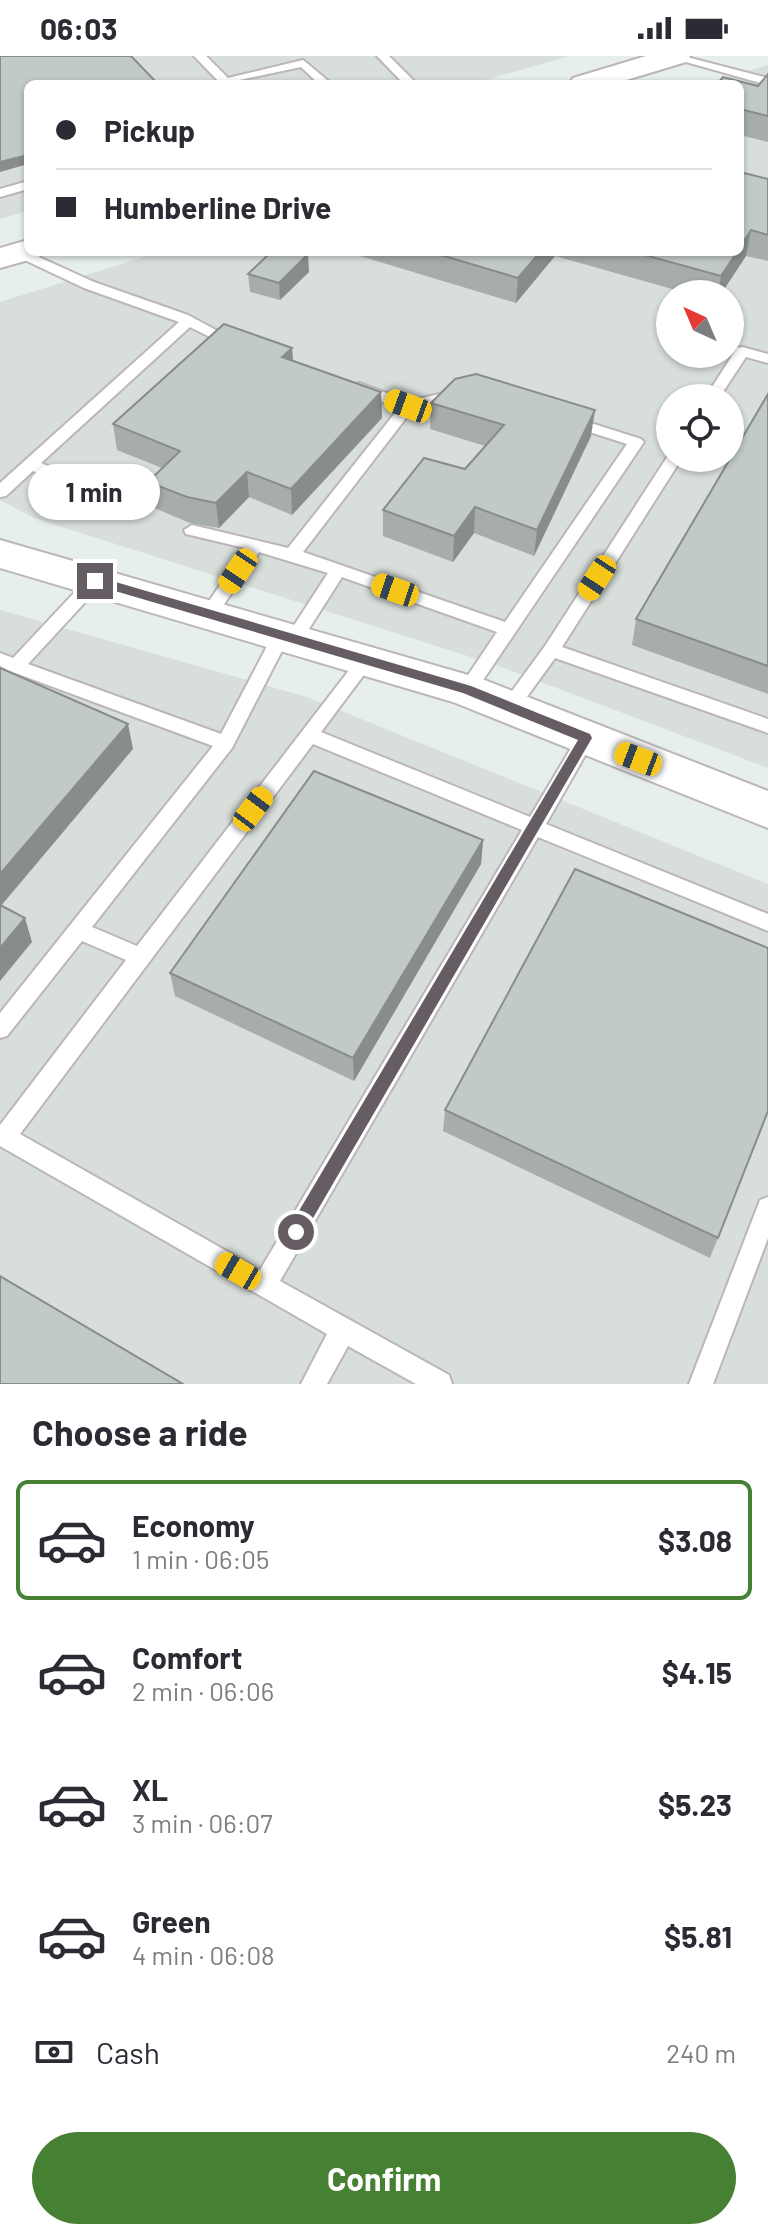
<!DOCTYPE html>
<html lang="en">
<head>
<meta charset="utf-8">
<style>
	body { margin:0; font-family:Barlow,sans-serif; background:#f2f2f3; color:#2b2b33; height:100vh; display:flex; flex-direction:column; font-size:30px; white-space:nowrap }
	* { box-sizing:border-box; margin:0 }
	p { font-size:26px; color:#7c7c81 }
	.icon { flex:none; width:44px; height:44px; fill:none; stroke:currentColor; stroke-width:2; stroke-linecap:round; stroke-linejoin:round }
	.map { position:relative; height:1328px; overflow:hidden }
	.side { display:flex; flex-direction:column; background:#fff; flex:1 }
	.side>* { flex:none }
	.banner { position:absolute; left:24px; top:24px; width:720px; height:176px; border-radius:12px; box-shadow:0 2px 6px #0004; display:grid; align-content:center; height:176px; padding:0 32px; background:#fff }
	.needle { width:52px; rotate:316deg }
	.fabs { position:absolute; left:656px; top:224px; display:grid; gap:16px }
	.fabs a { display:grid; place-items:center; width:88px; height:88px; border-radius:50%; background:#fff; box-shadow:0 2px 6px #0004; font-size:40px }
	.end { position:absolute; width:36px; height:36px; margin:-18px; border:10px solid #665d64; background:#fff; box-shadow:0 0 0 4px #fff }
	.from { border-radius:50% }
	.bubble { position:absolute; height:56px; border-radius:28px; background:#fff; box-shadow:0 2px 6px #0004; font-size:26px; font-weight:700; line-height:56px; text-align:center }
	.car { position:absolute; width:24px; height:48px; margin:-24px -12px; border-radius:10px; box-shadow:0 0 6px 2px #0007; background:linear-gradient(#f5c518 24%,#345 0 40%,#f5c518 0 76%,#345 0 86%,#f5c518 0) }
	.banner b { display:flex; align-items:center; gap:28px; height:76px; font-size:30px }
	.banner b+b { border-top:2px solid #e1e1e2 }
	.banner i { width:20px; height:20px; background:#2b2b33 }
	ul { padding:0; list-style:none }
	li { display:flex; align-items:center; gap:24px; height:120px; margin:0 16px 12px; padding:0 16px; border:4px solid transparent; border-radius:12px }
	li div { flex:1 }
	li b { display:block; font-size:30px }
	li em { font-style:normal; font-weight:700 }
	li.selected { border-color:#468033 }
	li>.icon { width:72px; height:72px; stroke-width:1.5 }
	h2 { padding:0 32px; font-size:36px; line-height:96px }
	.pay { display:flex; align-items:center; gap:20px; height:88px; padding:0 32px; font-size:30px }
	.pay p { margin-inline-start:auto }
	.button { display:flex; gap:16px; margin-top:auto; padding:16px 32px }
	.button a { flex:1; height:92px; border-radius:48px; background:#468033; color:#fff; font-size:32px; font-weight:700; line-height:92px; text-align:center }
	.status { display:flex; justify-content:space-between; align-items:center; height:56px; padding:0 40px; background:#fff; direction:ltr }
	.status svg { height:22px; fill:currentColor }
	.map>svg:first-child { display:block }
</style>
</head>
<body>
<div class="status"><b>06:03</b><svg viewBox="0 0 49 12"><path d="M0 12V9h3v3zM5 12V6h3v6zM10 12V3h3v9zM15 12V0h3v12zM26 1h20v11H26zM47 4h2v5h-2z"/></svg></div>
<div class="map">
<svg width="768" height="1328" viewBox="0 0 768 1328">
	<rect width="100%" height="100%" fill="#e6efea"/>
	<g fill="#d8deda" fill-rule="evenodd">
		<polygon points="0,0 569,0 471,28 28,28 28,155 0,163"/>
		<path d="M768 9V712L499 610 34 462 0 444V246L160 196H740V28H705ZM670 238H730V298H670ZM670 342H730V402H670Z"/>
		<polygon points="0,554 307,641 768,828 768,1328 0,1328"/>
	</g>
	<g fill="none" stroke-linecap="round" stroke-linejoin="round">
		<defs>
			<g id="service">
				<polygon points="194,0 206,0 228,22 303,4 332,28 319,28 301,11 221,28"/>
				<polygon points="377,0 389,0 417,28 404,28"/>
				<polygon points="683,0 768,22 768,29 668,1"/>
				<polygon points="28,125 28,133 0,141 0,133"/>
				<polygon points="19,192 94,226 188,259 240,287 238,290 228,290 190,271 41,407 140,448 142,452 140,456 128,456 33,415 6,440 0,441 0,427 179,266 84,232 14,199 12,196"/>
				<polygon points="742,291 768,298 768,307 746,301 719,342 705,342 737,292"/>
				<path d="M359 327 409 345 457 334 464 339 462 342 413 353 303 496 505 566 627 388 565 368V362H575L641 383 644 386 473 639 467 641 458 634 497 576 342 521 300 587 294 589 287 585 232 692 92 871 137 890 360 600H372L375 604 321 676 530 761 580 677H592L595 682 546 768 768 858V875L538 781 280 1225 449 1319 452 1328H416L348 1290 327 1328H301L327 1278 0 1090V1069L126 904 82 885 7 980 0 982V957L213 690 10 615 0 610V597L13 602 89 521H101L103 525 101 529 28 608 221 678 275 575 281 573 289 577 328 517 259 496 215 562H203L201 558 203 554 245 492 186 478 184 474 192 469 288 492 399 352 354 335V329ZM313 688 522 774 260 1214 20 1078Z"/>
				<polygon points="669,398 670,402 682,402 562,591 768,663 768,677 555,602 516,656 504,656 501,651 504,646 545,590"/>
				<polygon points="768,1141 768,1182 713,1328 689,1328 757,1152 760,1144"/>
			</g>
			<polygon id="tertiary" points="0,484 482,623 768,735 768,772 453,646 0,512"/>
			<g id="secondary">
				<polygon points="646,0 690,0 686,6 613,28 569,28 573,22"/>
				<polygon points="28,184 28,196 43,196 39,201 0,212 0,192"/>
			</g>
		</defs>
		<use href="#service" stroke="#bcb6ba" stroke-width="4"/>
		<use href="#tertiary" stroke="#bcb6ba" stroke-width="4"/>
		<use href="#secondary" stroke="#bdb4bb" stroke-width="4"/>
		<use href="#service" fill="#fff" fill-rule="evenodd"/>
		<use href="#tertiary" fill="#fff" fill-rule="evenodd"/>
		<use href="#secondary" fill="#fff" fill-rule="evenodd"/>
	</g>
	<g fill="#a7aeaa">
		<polygon points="768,18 768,86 740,79 740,28 758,30"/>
		<polygon points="768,123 768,205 746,200 721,238 690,238 555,200 516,247 360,200 360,196 740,196"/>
		<polygon points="309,216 280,244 250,236 248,218"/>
		<polygon points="292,292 293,305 381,336 382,362 292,459 249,441 219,472 190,467 152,451 148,426 162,412 117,394 113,368"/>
		<polygon points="768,338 768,638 632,589 636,563"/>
		<polygon points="431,347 591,380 534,500 474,477 453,506 383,480 383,454 465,413 485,390 430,373"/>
		<polygon points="483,784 481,808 354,1025 175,940 170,917"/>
		<polygon points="445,1054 768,1055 710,1202 443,1075"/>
	</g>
	<g fill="#888d8b">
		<polygon points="28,99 28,108 0,116 0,106"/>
		<polygon points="751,174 746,200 721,238 718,238 721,220 737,196 740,196 740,191"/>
		<polygon points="540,196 555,196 555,200 516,247 518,222"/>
		<polygon points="308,198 309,216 280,244 279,227"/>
		<polygon points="292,292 294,317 282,301"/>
		<polygon points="381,336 382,362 292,459 291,433"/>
		<polygon points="595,354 591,380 534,500 537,474"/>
		<polygon points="247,416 249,441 219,472 216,447"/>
		<polygon points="475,451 474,477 453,506 454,480"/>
		<polygon points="128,668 133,693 0,851 0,818"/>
		<polygon points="483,784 481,808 354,1025 353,1002"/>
		<polygon points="25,862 32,886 0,925 0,892"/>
	</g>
	<g fill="#c2cac6" stroke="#888d8b" stroke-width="2">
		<polygon points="0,0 131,0 158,28 28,28 28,99 0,106"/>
		<polygon points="768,18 768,60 740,53 740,28 717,28 723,21 758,30"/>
		<polygon points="740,116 768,123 768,179 751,174 740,191"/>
		<polygon points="271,196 300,196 308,198 279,227 248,218"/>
		<polygon points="431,196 540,196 518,222"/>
		<polygon points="634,196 737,196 721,220"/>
		<polygon points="224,268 292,292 282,301 381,336 291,433 247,416 216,447 187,441 148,426 180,395 113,368"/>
		<polygon points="476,318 595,354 537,474 475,451 454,480 383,454 424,402 465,413 504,369 431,347 455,323"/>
		<polygon points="768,338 768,610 636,563"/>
		<polygon points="0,612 128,668 0,818"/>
		<polygon points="314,715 483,784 353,1002 170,917"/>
		<polygon points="575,813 768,892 768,1055 718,1182 445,1054"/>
		<polygon points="0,849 25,862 0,892"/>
		<polygon points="0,1220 183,1328 0,1328"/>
	</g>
	<polygon fill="#665d64" points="95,520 471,630 590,678 592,682 302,1181 296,1184 290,1181 288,1176 290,1170 578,684 463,637 91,528 91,522"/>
</svg>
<div class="fabs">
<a><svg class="needle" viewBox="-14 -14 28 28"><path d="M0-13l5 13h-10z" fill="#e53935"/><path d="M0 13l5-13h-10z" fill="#7c7c81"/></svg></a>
<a><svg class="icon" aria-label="locate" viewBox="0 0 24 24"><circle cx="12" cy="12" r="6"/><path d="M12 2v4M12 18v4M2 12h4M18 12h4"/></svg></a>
</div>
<i class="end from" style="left:296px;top:1176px"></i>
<i class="end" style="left:95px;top:525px"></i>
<div class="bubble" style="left:28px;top:408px;width:132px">1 min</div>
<i class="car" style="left:408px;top:350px;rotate:290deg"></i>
<i class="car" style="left:238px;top:515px;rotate:214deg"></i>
<i class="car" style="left:597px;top:522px;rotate:213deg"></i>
<i class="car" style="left:395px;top:534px;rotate:289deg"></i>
<i class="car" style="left:638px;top:703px;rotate:291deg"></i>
<i class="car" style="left:253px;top:753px;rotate:37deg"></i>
<i class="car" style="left:238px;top:1215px;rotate:300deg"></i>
<div class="banner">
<b><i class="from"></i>Pickup</b>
<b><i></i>Humberline Drive</b>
</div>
</div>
<section class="side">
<h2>Choose a ride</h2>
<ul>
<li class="selected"><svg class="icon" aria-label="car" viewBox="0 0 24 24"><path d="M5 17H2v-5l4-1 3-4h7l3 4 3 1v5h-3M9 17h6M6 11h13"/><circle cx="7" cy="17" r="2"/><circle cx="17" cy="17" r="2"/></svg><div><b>Economy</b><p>1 min · 06:05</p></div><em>$3.08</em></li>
<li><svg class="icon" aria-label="car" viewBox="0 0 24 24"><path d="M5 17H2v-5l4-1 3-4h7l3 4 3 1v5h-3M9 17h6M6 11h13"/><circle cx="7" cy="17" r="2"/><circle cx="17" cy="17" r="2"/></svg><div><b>Comfort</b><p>2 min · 06:06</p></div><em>$4.15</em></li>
<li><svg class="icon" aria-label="car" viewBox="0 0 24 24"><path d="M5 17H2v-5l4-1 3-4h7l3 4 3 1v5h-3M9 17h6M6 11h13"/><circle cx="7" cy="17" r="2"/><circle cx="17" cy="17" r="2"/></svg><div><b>XL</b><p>3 min · 06:07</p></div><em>$5.23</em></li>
<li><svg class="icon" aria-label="car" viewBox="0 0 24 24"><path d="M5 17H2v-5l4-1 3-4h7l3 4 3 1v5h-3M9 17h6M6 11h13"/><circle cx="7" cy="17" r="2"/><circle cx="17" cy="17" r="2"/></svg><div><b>Green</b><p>4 min · 06:08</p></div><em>$5.81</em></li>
</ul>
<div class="pay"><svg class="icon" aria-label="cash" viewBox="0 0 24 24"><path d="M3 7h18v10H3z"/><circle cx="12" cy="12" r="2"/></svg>Cash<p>240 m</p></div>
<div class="button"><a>Confirm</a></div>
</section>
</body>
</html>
